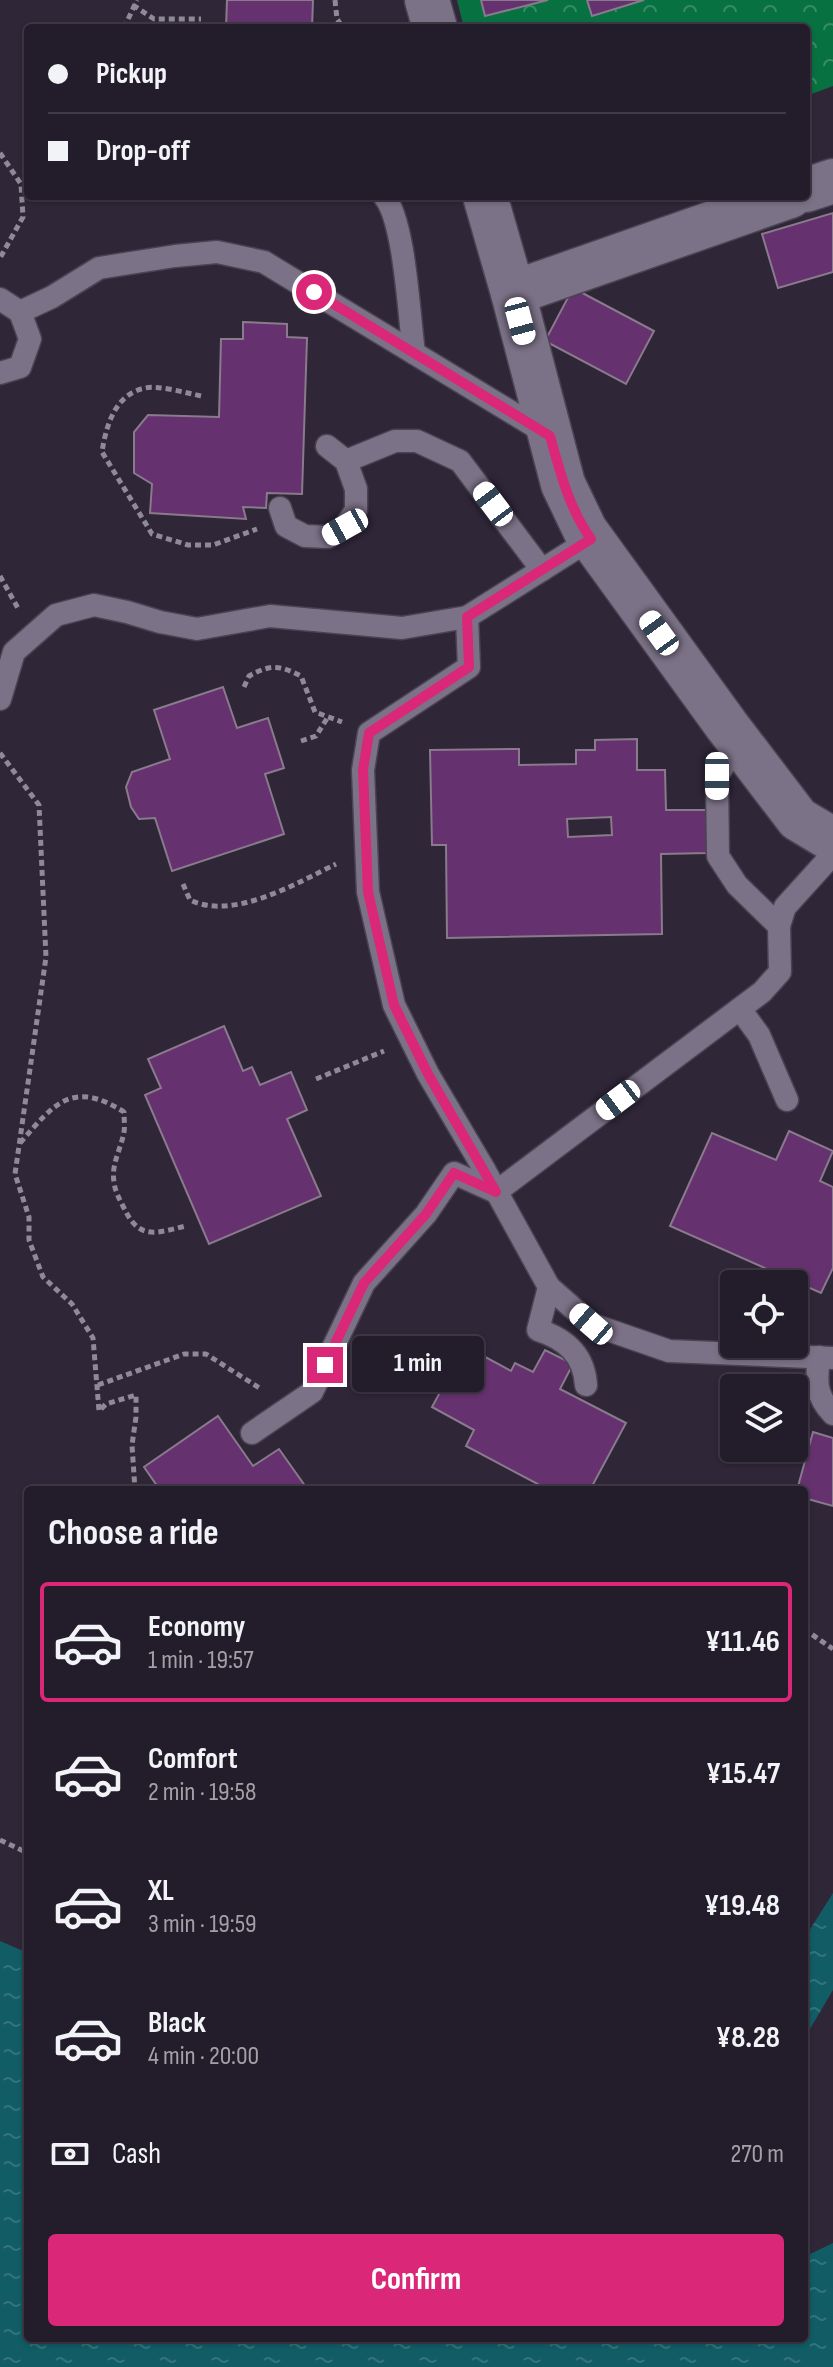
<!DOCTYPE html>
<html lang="en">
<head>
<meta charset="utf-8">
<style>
	body { margin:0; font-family:"Sofia Sans Condensed",sans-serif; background:#2b2532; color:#f1f3f6; height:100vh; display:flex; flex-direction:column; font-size:30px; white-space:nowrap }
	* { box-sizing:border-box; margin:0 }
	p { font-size:26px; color:#a3a1a8 }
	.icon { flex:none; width:44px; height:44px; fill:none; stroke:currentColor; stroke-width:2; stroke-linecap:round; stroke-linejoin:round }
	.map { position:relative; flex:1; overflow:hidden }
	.side { position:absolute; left:24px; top:1486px; width:784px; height:856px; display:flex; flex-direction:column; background:#231c2a; border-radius:8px; box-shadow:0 2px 6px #0004,0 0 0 2px #403a47 }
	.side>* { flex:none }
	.top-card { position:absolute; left:24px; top:24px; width:786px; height:176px; border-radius:8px; box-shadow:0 2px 6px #0004,0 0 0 2px #403a47; display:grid; align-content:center; height:176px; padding:0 24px; background:#231c2a }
	.fabs { position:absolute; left:720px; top:1270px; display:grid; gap:16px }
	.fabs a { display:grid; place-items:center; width:88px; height:88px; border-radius:8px; background:#231c2a; box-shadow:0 2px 6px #0004,0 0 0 2px #403a47; font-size:40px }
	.end { position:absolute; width:36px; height:36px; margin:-18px; border:10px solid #db2777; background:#fff; box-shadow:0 0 0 4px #fff }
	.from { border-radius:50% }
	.bubble { position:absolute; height:56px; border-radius:8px; background:#231c2a; box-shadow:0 2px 6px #0004,0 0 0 2px #403a47; font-size:26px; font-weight:700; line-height:56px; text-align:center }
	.car { position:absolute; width:24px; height:48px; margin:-24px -12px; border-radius:10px; box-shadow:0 0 6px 2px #0007; background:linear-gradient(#fff 24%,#345 0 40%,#fff 0 76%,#345 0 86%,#fff 0) }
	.top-card b { display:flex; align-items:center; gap:28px; height:76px; font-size:30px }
	.top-card b+b { border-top:2px solid #403a47 }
	.top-card i { width:20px; height:20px; background:#f1f3f6 }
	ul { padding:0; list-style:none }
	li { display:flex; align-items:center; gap:24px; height:120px; margin:0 16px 12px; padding:0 8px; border:4px solid transparent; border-radius:8px }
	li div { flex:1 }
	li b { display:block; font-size:30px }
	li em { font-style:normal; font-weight:700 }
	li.active { border-color:#db2777 }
	li>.icon { width:72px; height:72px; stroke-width:1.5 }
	h2 { padding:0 24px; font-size:36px; line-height:96px }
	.pay { display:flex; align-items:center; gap:20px; height:88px; padding:0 24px; font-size:30px }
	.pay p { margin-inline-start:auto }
	.action { display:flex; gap:16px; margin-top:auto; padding:16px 24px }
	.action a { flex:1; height:92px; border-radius:8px; background:#db2777; color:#fff; font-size:32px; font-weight:700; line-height:92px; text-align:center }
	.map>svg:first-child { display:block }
</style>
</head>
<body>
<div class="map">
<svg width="833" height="2367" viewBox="0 0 833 2367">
	<defs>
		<pattern id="forest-crowns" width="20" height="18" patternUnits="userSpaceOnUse" patternTransform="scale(2)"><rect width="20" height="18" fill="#087141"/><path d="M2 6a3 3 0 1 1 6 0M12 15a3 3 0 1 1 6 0" fill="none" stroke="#388c66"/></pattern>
		<pattern id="water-ripples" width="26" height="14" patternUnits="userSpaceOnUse" patternTransform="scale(2)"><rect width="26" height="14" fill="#115c65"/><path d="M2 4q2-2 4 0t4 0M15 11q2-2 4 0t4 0" fill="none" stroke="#34737c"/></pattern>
	</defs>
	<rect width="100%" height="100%" fill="#2f2638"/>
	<polygon fill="url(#forest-crowns)" points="457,0 833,0 833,86 806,96 806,28 464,28"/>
	<g fill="url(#water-ripples)">
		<polygon points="833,1893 833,1990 804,2039 804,1939"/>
		<polygon points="0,1941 28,1953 28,2338 804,2338 804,2257 833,2243 833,2367 0,2367"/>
	</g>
	<g fill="#65316f" stroke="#897a8c" stroke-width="2" fill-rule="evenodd">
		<polygon points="227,0 313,0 312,28 226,28"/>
		<polygon points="481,0 548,0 485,16"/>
		<polygon points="587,0 644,0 592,16"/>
		<polygon points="833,213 833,272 778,288 762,234"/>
		<polygon points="573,288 654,331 626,384 545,341"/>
		<polygon points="243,322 287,324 287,337 307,338 302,494 267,493 266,508 243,507 246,519 150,513 152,484 134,473 134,432 148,415 219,417 221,339 243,339"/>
		<polygon points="223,687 237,728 268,718 284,768 265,774 284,834 172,871 155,818 139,819 131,807 126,787 132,772 170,759 154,710"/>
		<path d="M637 739V770H665L666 810H707L708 853 661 854 662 934 447 938 446 845H432L430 750 519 749V765L576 764V750H595V740ZM611 817 612 835 568 837 567 819Z"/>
		<polygon points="224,1026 243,1071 252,1067 260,1085 291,1072 307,1110 287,1119 321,1196 209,1244 145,1095 161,1088 148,1059"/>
		<polygon points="789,1131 833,1151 820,1181 833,1187 833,1268 821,1293 670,1226 712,1133 776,1160"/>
		<polygon points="465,1346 511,1371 515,1363 533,1372 545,1350 573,1364 560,1389 626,1423 590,1490 549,1490 466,1446 474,1430 432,1407"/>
		<polygon points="218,1416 253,1466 279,1449 308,1490 160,1490 144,1467"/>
		<polygon points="813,1432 833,1438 833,1506 804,1498 804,1490 797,1490"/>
	</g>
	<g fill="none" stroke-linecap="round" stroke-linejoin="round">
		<defs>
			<g id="service">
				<path d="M384 196C405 221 409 317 414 353"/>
				<polyline points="0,299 20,312 30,339 20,367 0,373"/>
				<polyline points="20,312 52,297 99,268 175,256 217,252 264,262 549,435"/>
				<polyline points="346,461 395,441 417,441 460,461 542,570"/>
				<polyline points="280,508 286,526 305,536 328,537 345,527 356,510 356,489 346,461 327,446"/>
				<polyline points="591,539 467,617 469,667 369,733 363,770 368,892 394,1005 428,1074 484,1169 549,1287 591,1324 669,1351 833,1358"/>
				<polyline points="0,699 14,652 56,615 94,605 127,612 160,622 197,629 270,616 402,628 467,617"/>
				<polyline points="739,742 717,776 718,856 737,885 779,926"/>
				<polyline points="740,1009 759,1035 787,1100"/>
				<path d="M549 1287 538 1330C566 1339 584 1355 586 1385"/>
				<path d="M819 1357C816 1382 815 1395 833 1414"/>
				<polyline points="252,1433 312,1392 364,1283 426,1214 454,1173 496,1192 762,992 780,972 779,926 785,907 833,854"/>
			</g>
			<g id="minor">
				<polyline points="427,0 435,28"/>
				<polyline points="806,190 833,181"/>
				<polyline points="485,196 513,293 790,196"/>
				<polyline points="513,293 563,484 585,530 727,726 798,819 833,840"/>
			</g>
		</defs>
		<use href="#service" stroke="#4a4351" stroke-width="25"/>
		<use href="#minor" stroke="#4a4351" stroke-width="47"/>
		<g stroke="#908997" stroke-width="5" stroke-dasharray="6 4" stroke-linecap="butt">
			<polyline points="335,0 337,19 343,28"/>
			<polyline points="133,5 154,19 201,19"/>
			<polyline points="124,28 137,0"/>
			<polyline points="0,153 21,184 23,217 0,258"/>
			<path d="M201 396C187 393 158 385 145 388 115 394 106 426 102 452L152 534 188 545H213L257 529"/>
			<polyline points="0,576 19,610"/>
			<path d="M244 687 249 676C271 664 279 665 301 676L315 712 342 722"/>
			<polyline points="301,741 316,736 328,717"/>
			<polyline points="0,753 39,805 46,957 15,1174 29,1217 29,1240 43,1277 72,1304 93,1338 99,1411 106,1404 136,1395 136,1417 132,1445 135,1490"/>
			<path d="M183 884 190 900C233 921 297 883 336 864"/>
			<polyline points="316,1079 384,1051"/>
			<path d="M20 1143C54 1104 72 1079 124 1112 124 1119 125 1126 124 1132 121 1149 111 1164 114 1182 115 1192 121 1202 126 1212 141 1241 159 1232 186 1226"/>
			<polyline points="98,1385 184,1354 206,1354 261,1389"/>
			<polyline points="804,1629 833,1649"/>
			<polyline points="0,1840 28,1853"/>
		</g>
		<use href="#service" stroke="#7c7287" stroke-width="22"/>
		<use href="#minor" stroke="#7c7287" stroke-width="44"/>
	</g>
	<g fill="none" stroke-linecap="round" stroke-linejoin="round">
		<path stroke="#db2777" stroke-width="10" d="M314 292 550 436C560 472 569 508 591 539L467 617 469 667 369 733 363 770 368 892 394 1005 428 1074 496 1192 454 1173 426 1214 364 1283 325 1365"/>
	</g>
</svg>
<div class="fabs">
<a><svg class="icon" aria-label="locate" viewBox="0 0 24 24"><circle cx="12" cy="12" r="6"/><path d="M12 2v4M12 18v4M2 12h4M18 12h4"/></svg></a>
<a><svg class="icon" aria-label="layers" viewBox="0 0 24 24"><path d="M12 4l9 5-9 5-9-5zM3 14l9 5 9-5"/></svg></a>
</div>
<i class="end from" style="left:314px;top:292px"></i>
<i class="end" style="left:325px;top:1365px"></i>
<div class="bubble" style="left:352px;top:1336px;width:132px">1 min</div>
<i class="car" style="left:520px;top:321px;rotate:165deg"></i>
<i class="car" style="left:493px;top:504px;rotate:323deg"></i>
<i class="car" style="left:345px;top:527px;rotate:241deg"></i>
<i class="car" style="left:659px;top:633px;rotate:324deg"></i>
<i class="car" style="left:717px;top:776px;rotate:180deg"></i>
<i class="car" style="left:618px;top:1100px;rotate:233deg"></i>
<i class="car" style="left:591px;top:1324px;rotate:311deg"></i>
<div class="top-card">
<b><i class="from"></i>Pickup</b>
<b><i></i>Drop-off</b>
</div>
<section class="side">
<h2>Choose a ride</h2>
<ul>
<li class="active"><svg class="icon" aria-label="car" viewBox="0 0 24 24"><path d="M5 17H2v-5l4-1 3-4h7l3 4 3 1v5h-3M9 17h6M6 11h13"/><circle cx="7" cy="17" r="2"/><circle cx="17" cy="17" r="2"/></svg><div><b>Economy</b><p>1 min · 19:57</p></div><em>¥11.46</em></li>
<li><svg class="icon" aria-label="car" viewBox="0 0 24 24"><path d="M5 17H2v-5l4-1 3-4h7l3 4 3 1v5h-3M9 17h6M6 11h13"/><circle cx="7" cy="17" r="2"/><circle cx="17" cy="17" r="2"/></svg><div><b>Comfort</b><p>2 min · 19:58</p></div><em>¥15.47</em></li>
<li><svg class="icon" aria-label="car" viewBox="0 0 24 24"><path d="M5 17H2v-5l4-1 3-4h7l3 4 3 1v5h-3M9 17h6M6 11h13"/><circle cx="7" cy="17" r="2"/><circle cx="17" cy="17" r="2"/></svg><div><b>XL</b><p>3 min · 19:59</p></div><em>¥19.48</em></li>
<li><svg class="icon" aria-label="car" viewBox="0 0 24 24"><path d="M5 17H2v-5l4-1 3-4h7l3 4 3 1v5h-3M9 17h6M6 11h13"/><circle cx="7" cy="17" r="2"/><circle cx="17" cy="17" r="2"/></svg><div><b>Black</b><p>4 min · 20:00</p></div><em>¥8.28</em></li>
</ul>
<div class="pay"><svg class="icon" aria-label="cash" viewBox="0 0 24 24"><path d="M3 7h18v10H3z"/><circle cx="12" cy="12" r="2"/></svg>Cash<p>270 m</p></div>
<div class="action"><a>Confirm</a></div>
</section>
</div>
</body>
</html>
